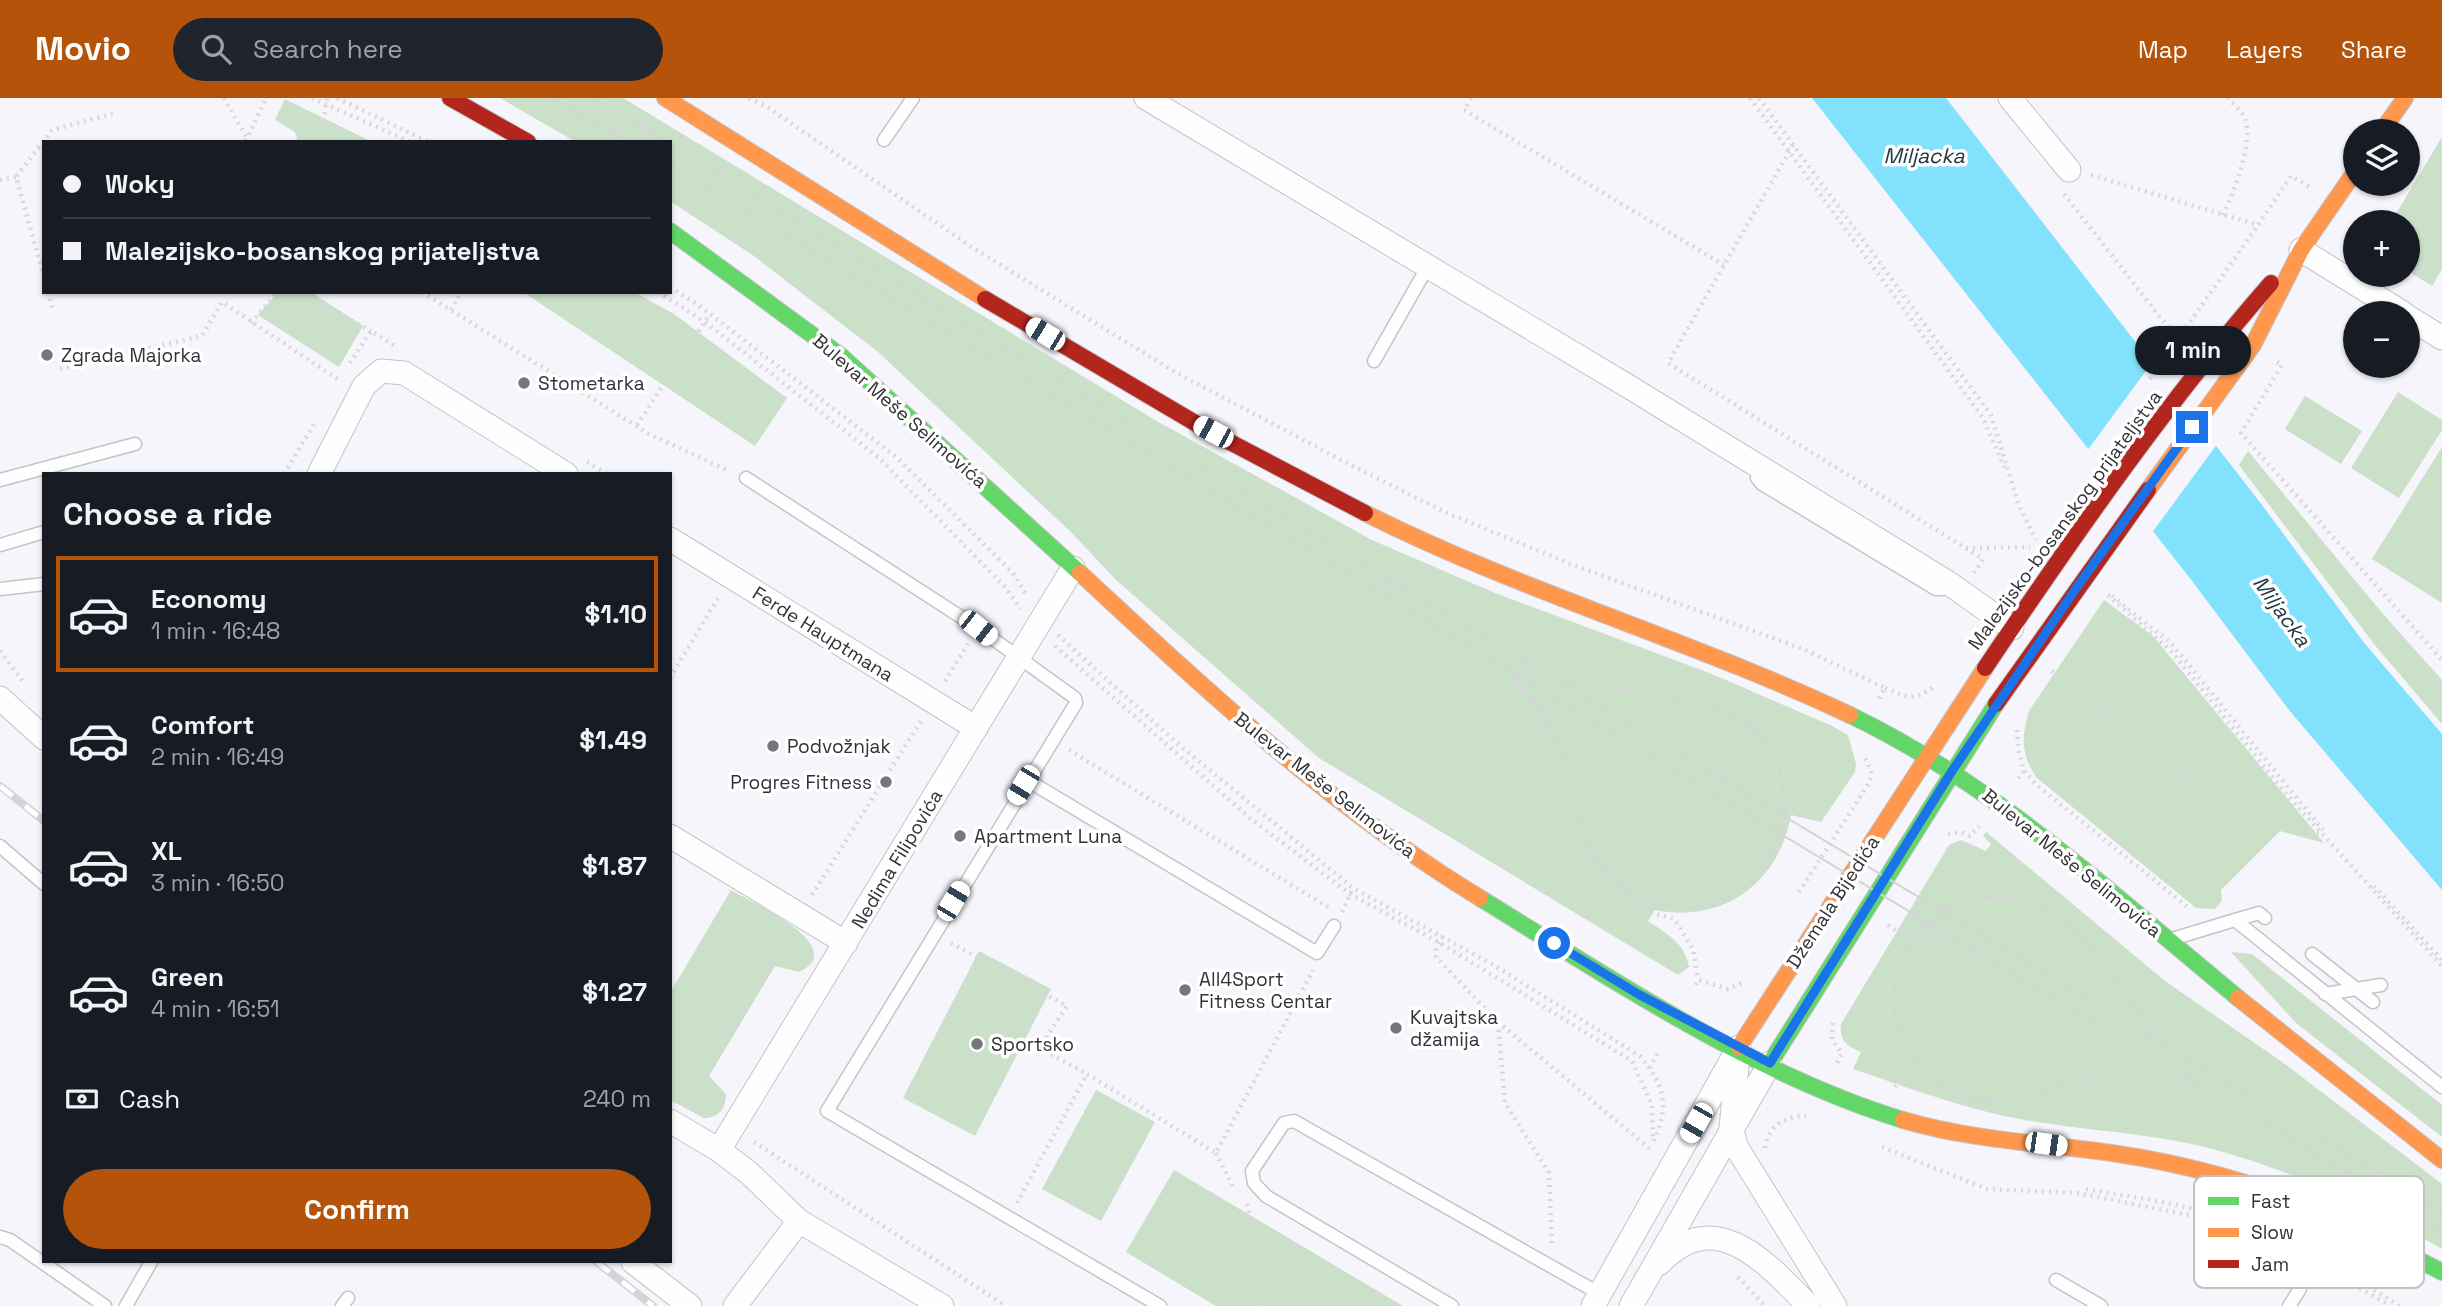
<!DOCTYPE html>
<html lang="en">
<head>
<meta charset="utf-8">
<style>
	body { margin:0; font-family:"Space Grotesk",sans-serif; background:#20242c; color:#f1f3f6; height:100vh; display:flex; flex-direction:column; font-size:26px; white-space:nowrap }
	* { box-sizing:border-box; margin:0 }
	p { font-size:23px; color:#9ea1a6 }
	.icon { flex:none; width:38px; height:38px; fill:none; stroke:currentColor; stroke-width:2; stroke-linecap:round; stroke-linejoin:round }
	.map { position:relative; flex:1; overflow:hidden }
	.details { position:absolute; left:42px; top:374px; width:630px; height:791px; display:flex; flex-direction:column; background:#171b24; border-radius:0px; box-shadow:0 2px 5px #0004 }
	.details>* { flex:none }
	.hud { position:absolute; left:42px; top:42px; width:630px; height:154px; border-radius:0px; box-shadow:0 2px 5px #0004; display:grid; align-content:center; height:154px; padding:0 21px; background:#171b24 }
	.fabs { position:absolute; left:2343px; top:21px; display:grid; gap:14px }
	.fabs a { display:grid; place-items:center; width:77px; height:77px; border-radius:50%; background:#171b24; box-shadow:0 2px 5px #0004; font-size:35px }
	.end { position:absolute; width:32px; height:32px; margin:-16px; border:9px solid #1a73e8; background:#fff; box-shadow:0 0 0 4px #fff }
	.from { border-radius:50% }
	.bubble { position:absolute; height:49px; border-radius:24px; background:#171b24; box-shadow:0 2px 5px #0004; font-size:23px; font-weight:600; line-height:49px; text-align:center }
	.car { position:absolute; width:21px; height:42px; margin:-21px -10px; border-radius:9px; box-shadow:0 0 5px 2px #0007; background:linear-gradient(#fff 24%,#345 0 40%,#fff 0 76%,#345 0 86%,#fff 0) }
	.hud b { display:flex; align-items:center; gap:24px; height:66px; font-size:26px }
	.hud b+b { border-top:2px solid #363941 }
	.hud i { width:18px; height:18px; background:#f1f3f6 }
	ul { padding:0; list-style:none }
	li { display:flex; align-items:center; gap:21px; height:116px; margin:0 14px 10px; padding:0 7px; border:4px solid transparent; border-radius:0px }
	li div { flex:1 }
	li b { display:block; font-size:26px }
	li em { font-style:normal; font-weight:600 }
	li.on { border-color:#b45309 }
	li>.icon { width:63px; height:63px; stroke-width:1.5 }
	h2 { padding:0 21px; font-size:32px; line-height:84px }
	.pay { display:flex; align-items:center; gap:18px; height:77px; padding:0 21px; font-size:26px }
	.pay p { margin-inline-start:auto }
	.button { display:flex; gap:14px; margin-top:auto; padding:14px 21px }
	.button a { flex:1; height:80px; border-radius:42px; background:#b45309; color:#fff; font-size:28px; font-weight:600; line-height:80px; text-align:center }
	header { display:flex; align-items:center; gap:42px; box-sizing:border-box; height:98px; padding:0 35px; background:#b45309; color:#fff }
	header strong { font-size:33px }
	nav { display:flex; gap:38px; margin-inline-start:auto; font-size:24px }
	.search { width:490px; height:63px; background:#20242c; display:flex; align-items:center; gap:18px; box-sizing:border-box; padding:0 24px; border-radius:38px; color:#9ea1a6; font-size:26px }
	.map>svg:first-child { display:block }
</style>
</head>
<body>
<header>
<strong>Movio</strong>
<div class="search"><svg class="icon" aria-label="search" viewBox="0 0 24 24"><circle cx="10" cy="10" r="6"/><path d="M15 15l6 6"/></svg>Search here</div>
<nav><a>Map</a><a>Layers</a><a>Share</a></nav>
</header>
<div class="map">
<svg width="2442" height="1208" viewBox="0 0 2442 1208">
	<rect width="100%" height="100%" fill="#f5f5fb"/>
	<g fill="#cae0c9">
		<path d="M500 0H623L1155 322 1372 442 1495 495 1712 576 1832 628 1848 637 1856 666 1855 674 1821 724 1791 717C1779 785 1723 826 1655 812L1648 823C1667 836 1685 845 1689 869L1678 877 1319 660 1115 481 1071 434 878 254 754 158 670 103V44H576Z"/>
		<polygon points="285,1 372,44 298,44 295,34 275,22"/>
		<polygon points="2442,39 2442,171 2432,188 2408,173 2408,124 2391,124"/>
		<polygon points="278,194 311,194 363,228 339,269 258,217"/>
		<polygon points="523,194 634,194 674,216 787,300 755,348"/>
		<polygon points="2398,294 2442,322 2442,332 2399,400 2351,370"/>
		<polygon points="2305,298 2362,333 2341,366 2285,331"/>
		<polygon points="2442,349 2442,505 2372,461"/>
		<polygon points="2248,353 2383,516 2442,582 2442,626 2374,546 2239,367"/>
		<path d="M2104 502 2153 538 2324 745 2280 733 2221 792 2222 803 2215 811 2196 810 2037 680C2021 658 2021 639 2029 613Z"/>
		<path d="M1986 734 2165 883 2285 966 2442 1086V1151C2369 1108 2291 1072 2209 1050 2151 1035 2090 1033 2031 1023 1970 1013 1912 991 1853 971L1861 954C1847 948 1839 943 1841 926L1949 747 1961 742 1986 753 1991 746 1983 738Z"/>
		<path d="M731 792C751 804 852 849 799 874L775 868 709 978 726 996C726 1011 719 1020 704 1020L670 1002V895Z"/>
		<polygon points="979,853 1051,891 975,1038 903,1000"/>
		<polygon points="2231,854 2252,856 2442,1007 2442,1039 2296,925"/>
		<polygon points="1096,992 1155,1024 1101,1123 1042,1091"/>
		<polygon points="1174,1072 1403,1208 1216,1208 1126,1154"/>
	</g>
	<polygon fill="#82e1fc" points="1812,0 1946,0 2262,407 2365,546 2442,636 2442,792 2289,612 2189,479"/>
	<polygon fill="#f5f5fb" points="2153,263 2218,345 2151,436 2087,353"/>
	<g fill="none" stroke-linecap="round" stroke-linejoin="round">
		<defs>
			<g id="lane">
				<polyline points="884,42 913,0"/>
				<polyline points="1374,263 1428,168"/>
				<polyline points="1762,372 1757,380 1762,386 1936,491 1942,491 1947,484"/>
				<polyline points="746,380 978,530 1075,600 1076,605 827,1013 1160,1208"/>
				<polyline points="0,382 135,346"/>
				<polyline points="0,447 44,434"/>
				<polyline points="0,491 44,486"/>
				<polyline points="1027,682 1317,855 1334,828"/>
				<polyline points="0,748 44,786"/>
				<polyline points="2235,822 2259,815 2265,820"/>
				<polyline points="2172,841 2235,822 2442,989"/>
				<polyline points="2312,856 2373,904"/>
				<polyline points="2325,896 2381,887"/>
				<polyline points="0,1139 10,1142 105,1208"/>
				<polyline points="2056,1182 2101,1208"/>
				<polyline points="126,1208 151,1164"/>
				<polyline points="342,1208 348,1200"/>
				<polyline points="1452,1208 1266,1098 1254,1085 1252,1073 1284,1025 1294,1023 1600,1196"/>
				<polyline points="2289,1208 2300,1191"/>
			</g>
			<g id="street">
				<polyline points="1146,0 1631,290 1947,484 2012,530"/>
				<polyline points="2010,0 2069,72"/>
				<polyline points="2301,152 2403,215"/>
				<polyline points="2408,219 2442,240"/>
				<polyline points="319,376 364,288 381,273 404,275 566,376"/>
				<polyline points="670,441 976,630"/>
				<polyline points="0,600 44,640"/>
				<polyline points="670,738 846,845"/>
				<polyline points="1738,959 1731,1030 1737,1050 1835,1208"/>
				<polyline points="670,1023 719,1052 749,1075 799,1123 942,1208"/>
				<polyline points="719,1052 1073,470"/>
				<polyline points="633,1164 690,1208"/>
				<path d="M1660 1165C1716 1105 1768 1167 1809 1208"/>
				<polyline points="735,1208 799,1123"/>
				<polyline points="1593,1208 1739,949"/>
				<polyline points="1631,1208 1770,965"/>
			</g>
			<g id="fast">
				<polyline points="670,133 841,258 1080,475"/>
				<path d="M1850 617C1996 687 2114 798 2238 900"/>
				<path d="M1480 800C1612 881 1753 976 1903 1022"/>
				<polyline points="1770,965 1996,606"/>
				<polyline points="2328,1115 2442,1174"/>
			</g>
			<g id="slow">
				<polyline points="665,0 985,201"/>
				<polyline points="2382,33 2405,0"/>
				<polyline points="2148,392 2253,247 2301,152 2356,72"/>
				<path d="M1365 415C1522 494 1691 542 1850 617"/>
				<path d="M1080 475C1206 592 1332 710 1480 800"/>
				<polyline points="2238,900 2442,1062"/>
				<polyline points="1739,949 1985,570"/>
				<path d="M1903 1022C1974 1043 2046 1045 2118 1056 2191 1067 2261 1087 2328 1115"/>
			</g>
			<g id="jam">
				<polyline points="450,0 528,44"/>
				<polyline points="985,201 1207,332 1365,415"/>
				<path d="M1985 570C2074 438 2166 305 2271 185"/>
				<polyline points="1996,606 2148,392"/>
			</g>
		</defs>
		<use href="#lane" stroke="#c4c4c8" stroke-width="15"/>
		<use href="#street" stroke="#c4c4c8" stroke-width="25"/>
		<use href="#fast" stroke="#c4c4c8" stroke-width="18"/>
		<use href="#slow" stroke="#c4c4c8" stroke-width="18"/>
		<use href="#jam" stroke="#c4c4c8" stroke-width="18"/>
		<g stroke="#d7d7d9" stroke-width="4.5" stroke-dasharray="2 5" stroke-linecap="butt">
			<polyline points="224,0 249,44"/>
			<polyline points="312,0 410,44"/>
			<polyline points="337,0 429,44"/>
			<polyline points="749,0 769,10 970,148 1175,274 1345,364 1447,415 1573,467 1803,551 1885,590 1879,601"/>
			<polyline points="1471,0 1464,12 1724,167"/>
			<polyline points="1750,0 1983,320 2005,371"/>
			<polyline points="1759,0 1991,317 2019,408 2036,442"/>
			<polyline points="246,43 266,0"/>
			<polyline points="321,44 327,0"/>
			<polyline points="1793,47 1668,265 1983,461 1974,475"/>
			<polyline points="2091,77 2258,127 2291,78 2309,89"/>
			<polyline points="0,82 16,79"/>
			<polyline points="2064,96 2159,218 2169,229 2183,236"/>
			<path d="M2223 117C2233 96 2254 44 2245 21 2242 13 2234 7 2228 0"/>
			<polyline points="44,179 16,79 52,32 116,15"/>
			<polyline points="670,189 697,206 895,358 1013,475 1027,498"/>
			<polyline points="48,194 52,210"/>
			<polyline points="303,194 371,233"/>
			<polyline points="422,194 649,336 729,373"/>
			<polyline points="658,194 705,224 878,359 1004,488 1021,511"/>
			<polyline points="451,212 461,194"/>
			<polyline points="251,225 277,194"/>
			<polyline points="2277,264 2282,267 2241,335 2442,562"/>
			<polyline points="350,265 371,233 397,249"/>
			<polyline points="60,271 202,238 222,204 339,282"/>
			<polyline points="2150,281 2258,127"/>
			<polyline points="637,327 710,216"/>
			<polyline points="587,364 607,376"/>
			<polyline points="284,376 314,326"/>
			<polyline points="1966,450 2030,449"/>
			<polyline points="2108,497 2171,553 2287,697 2442,868"/>
			<polyline points="2112,498 2171,545 2323,732"/>
			<path d="M1058 537 1178 646 1353 790 1497 869 1640 958C1665 988 1670 1008 1653 1045"/>
			<polyline points="1192,538 1225,537 1247,542 1369,615 1458,659 1552,712"/>
			<polyline points="1516,539 1534,546 1675,578"/>
			<polyline points="1516,540 1527,563 1519,586 1539,625 1547,653 1552,712 1574,741 1590,772 1608,793 1635,810 1674,821 1693,851 1698,882"/>
			<polyline points="1248,542 1354,512 1396,478 1408,475"/>
			<polyline points="1055,548 1251,721 1350,796 1440,845 1632,963 1652,1007 1653,1041"/>
			<polyline points="0,553 25,586"/>
			<polyline points="2052,573 2111,622 2089,527"/>
			<polyline points="670,580 718,500"/>
			<polyline points="945,583 968,546"/>
			<path d="M1885 590C1905 599 1916 604 1934 588"/>
			<polyline points="2111,622 2170,670 2236,711 2322,737"/>
			<polyline points="2017,632 2018,651 2024,673 2018,681"/>
			<polyline points="1069,652 1328,809"/>
			<polyline points="2024,673 2038,688 2189,810"/>
			<polyline points="2188,682 2202,658"/>
			<polyline points="1698,720 1728,670 1737,675"/>
			<polyline points="1723,735 1698,720 1693,729 1668,713 1662,722 1638,708 1623,733 1649,748 1638,766 1663,781 1668,771 1692,786 1723,735 1772,765"/>
			<polyline points="1948,736 1960,734 1970,738 1979,728"/>
			<polyline points="2374,788 2442,862"/>
			<polyline points="1799,794 1869,685 1872,675 1865,660"/>
			<polyline points="812,797 921,623"/>
			<polyline points="1342,814 1353,790"/>
			<polyline points="1888,827 1908,840 1944,844"/>
			<polyline points="1443,838 1436,852 1436,859 1498,924 1650,1051"/>
			<polyline points="951,845 1067,908 1039,950 1087,976"/>
			<polyline points="2252,864 2339,939 2442,1019"/>
			<polyline points="1696,887 1698,882 1728,891 1744,884"/>
			<polyline points="1498,925 1505,1005 1549,1075 1552,1148"/>
			<polyline points="1833,925 1832,941 1842,956 1837,965"/>
			<polyline points="2085,929 2088,945 2087,981 2106,1025"/>
			<polyline points="1650,970 1659,952"/>
			<polyline points="670,980 689,992 787,837"/>
			<polyline points="1895,989 1919,968 1957,925 2014,886"/>
			<polyline points="754,1044 1006,1208"/>
			<polyline points="1882,1049 1987,1091 2077,1095 2215,1122 2317,1165 2390,1208"/>
			<path d="M1765 1050C1768 1028 1785 1018 1806 1018"/>
			<polyline points="1216,1055 1233,1089"/>
			<path d="M2086 1091C2129 1099 2176 1104 2218 1118 2285 1139 2341 1169 2399 1208"/>
			<polyline points="1017,1105 1087,976 1216,1055 1313,872"/>
			<polyline points="1247,1106 1252,1128 1268,1157 1348,1208"/>
			<polyline points="1738,1179 1765,1208"/>
			<polyline points="1260,1208 1268,1157"/>
		</g>
		<use href="#lane" stroke="#fefefe" stroke-width="12"/>
		<use href="#street" stroke="#fefefe" stroke-width="23"/>
		<use href="#fast" stroke="#63d668" stroke-width="16"/>
		<use href="#slow" stroke="#ff974d" stroke-width="16"/>
		<use href="#jam" stroke="#b3261e" stroke-width="16"/>
		<g stroke="#d4d4d6" stroke-width="2">
			<polyline points="551,0 631,44"/>
			<polyline points="592,0 667,44"/>
			<polyline points="670,46 1205,371 2442,1113"/>
			<polyline points="670,67 2083,918 2234,1005 2442,1134"/>
			<path d="M1512 579C1535 598 1555 636 1565 664 1584 714 1575 753 1623 790 1637 801 1654 808 1672 809 1694 811 1714 808 1733 796 1780 766 1799 702 1771 652 1757 627 1728 613 1702 605L1567 582"/>
			<path d="M2157 935C2122 901 2101 851 2062 821 1970 751 1848 858 1912 957 1923 974 1937 988 1955 996 1997 1015 2038 992 2079 982 2118 974 2161 980 2199 991"/>
		</g>
		<defs>
			<g id="rail">
				<polyline points="0,688 44,723"/>
				<polyline points="597,1164 653,1208"/>
			</g>
		</defs>
		<use href="#rail" stroke="#d4d4d6" stroke-width="8"/>
		<use href="#rail" stroke="#fff" stroke-width="5" stroke-dasharray="16" stroke-linecap="butt"/>
	</g>
	<g fill="none" stroke-linecap="round" stroke-linejoin="round">
		<polyline stroke="#1a73e8" stroke-width="9" points="1554,845 1638,896 1770,965 1952,673 2077,489 2192,329"/>
	</g>
	<g fill="#76767b" stroke="#fff" stroke-width="2.5">
		<circle cx="47" cy="257" r="7"/>
		<circle cx="524" cy="285" r="7"/>
		<circle cx="773" cy="648" r="7"/>
		<circle cx="886" cy="684" r="7"/>
		<circle cx="960" cy="738" r="7"/>
		<circle cx="1185" cy="892" r="7"/>
		<circle cx="1396" cy="930" r="7"/>
		<circle cx="977" cy="946" r="7"/>
	</g>
	<g text-anchor="middle" dominant-baseline="central" stroke-width="7" stroke-linejoin="round" paint-order="stroke">
		<g font-size="19" fill="#323236" stroke="#fff" text-anchor="start">
			<text x="61" y="257">Zgrada Majorka</text>
			<text x="538" y="285">Stometarka</text>
			<text x="787" y="648">Podvožnjak</text>
			<text x="872" y="684" text-anchor="end">Progres Fitness</text>
			<text x="974" y="738">Apartment Luna</text>
			<text x="1199" y="881">All4Sport<tspan x="1199" dy="22">Fitness Centar</tspan></text>
			<text x="1410" y="919">Kuvajtska<tspan x="1410" dy="22">džamija</tspan></text>
			<text x="991" y="946">Sportsko</text>
		</g>
		<g font-size="19" fill="#323236" stroke="#fff">
			<text transform="translate(900 313) rotate(41)">Bulevar Meše Selimovića</text>
			<text transform="translate(2065 422) rotate(-54)">Malezijsko-bosanskog prijateljstva</text>
			<text transform="translate(823 536) rotate(32)">Ferde Hauptmana</text>
			<text transform="translate(1325 687) rotate(38)">Bulevar Meše Selimovića</text>
			<text transform="translate(897 761) rotate(-59)">Nedima Filipovića</text>
			<text transform="translate(2072 765) rotate(39)">Bulevar Meše Selimovića</text>
			<text transform="translate(1833 804) rotate(-57)">Džemala Bijedića</text>
		</g>
		<g font-size="21" font-style="italic" fill="#20373e" stroke="#fff">
			<text x="1924" y="57">Miljacka</text>
			<text transform="translate(2282 513) rotate(54)">Miljacka</text>
		</g>
	</g>
	<rect x="2194" y="1078" width="230" height="112" rx="10" fill="#fff" stroke="#c2c2c3" stroke-width="2"/>
	<rect x="2208" y="1099" width="31" height="8" fill="#63d668"/>
	<rect x="2208" y="1130" width="31" height="9" fill="#ff974d"/>
	<rect x="2208" y="1162" width="31" height="8" fill="#b3261e"/>
	<g font-size="19" fill="#323236">
		<text x="2251" y="1110">Fast</text>
		<text x="2251" y="1141">Slow</text>
		<text x="2251" y="1173">Jam</text>
	</g>
</svg>
<div class="fabs">
<a><svg class="icon" aria-label="layers" viewBox="0 0 24 24"><path d="M12 4l9 5-9 5-9-5zM3 14l9 5 9-5"/></svg></a>
<a>+</a>
<a>−</a>
</div>
<i class="end from" style="left:1554px;top:845px"></i>
<i class="end" style="left:2192px;top:329px"></i>
<div class="bubble" style="left:2135px;top:228px;width:116px">1 min</div>
<i class="car" style="left:1045px;top:236px;rotate:301deg"></i>
<i class="car" style="left:1213px;top:334px;rotate:298deg"></i>
<i class="car" style="left:978px;top:530px;rotate:128deg"></i>
<i class="car" style="left:1023px;top:687px;rotate:211deg"></i>
<i class="car" style="left:953px;top:803px;rotate:31deg"></i>
<i class="car" style="left:1696px;top:1025px;rotate:210deg"></i>
<i class="car" style="left:2046px;top:1046px;rotate:98deg"></i>
<div class="hud">
<b><i class="from"></i>Woky</b>
<b><i></i>Malezijsko-bosanskog prijateljstva</b>
</div>
<section class="details">
<h2>Choose a ride</h2>
<ul>
<li class="on"><svg class="icon" aria-label="car" viewBox="0 0 24 24"><path d="M5 17H2v-5l4-1 3-4h7l3 4 3 1v5h-3M9 17h6M6 11h13"/><circle cx="7" cy="17" r="2"/><circle cx="17" cy="17" r="2"/></svg><div><b>Economy</b><p>1 min · 16:48</p></div><em>$1.10</em></li>
<li><svg class="icon" aria-label="car" viewBox="0 0 24 24"><path d="M5 17H2v-5l4-1 3-4h7l3 4 3 1v5h-3M9 17h6M6 11h13"/><circle cx="7" cy="17" r="2"/><circle cx="17" cy="17" r="2"/></svg><div><b>Comfort</b><p>2 min · 16:49</p></div><em>$1.49</em></li>
<li><svg class="icon" aria-label="car" viewBox="0 0 24 24"><path d="M5 17H2v-5l4-1 3-4h7l3 4 3 1v5h-3M9 17h6M6 11h13"/><circle cx="7" cy="17" r="2"/><circle cx="17" cy="17" r="2"/></svg><div><b>XL</b><p>3 min · 16:50</p></div><em>$1.87</em></li>
<li><svg class="icon" aria-label="car" viewBox="0 0 24 24"><path d="M5 17H2v-5l4-1 3-4h7l3 4 3 1v5h-3M9 17h6M6 11h13"/><circle cx="7" cy="17" r="2"/><circle cx="17" cy="17" r="2"/></svg><div><b>Green</b><p>4 min · 16:51</p></div><em>$1.27</em></li>
</ul>
<div class="pay"><svg class="icon" aria-label="cash" viewBox="0 0 24 24"><path d="M3 7h18v10H3z"/><circle cx="12" cy="12" r="2"/></svg>Cash<p>240 m</p></div>
<div class="button"><a>Confirm</a></div>
</section>
</div>
</body>
</html>
